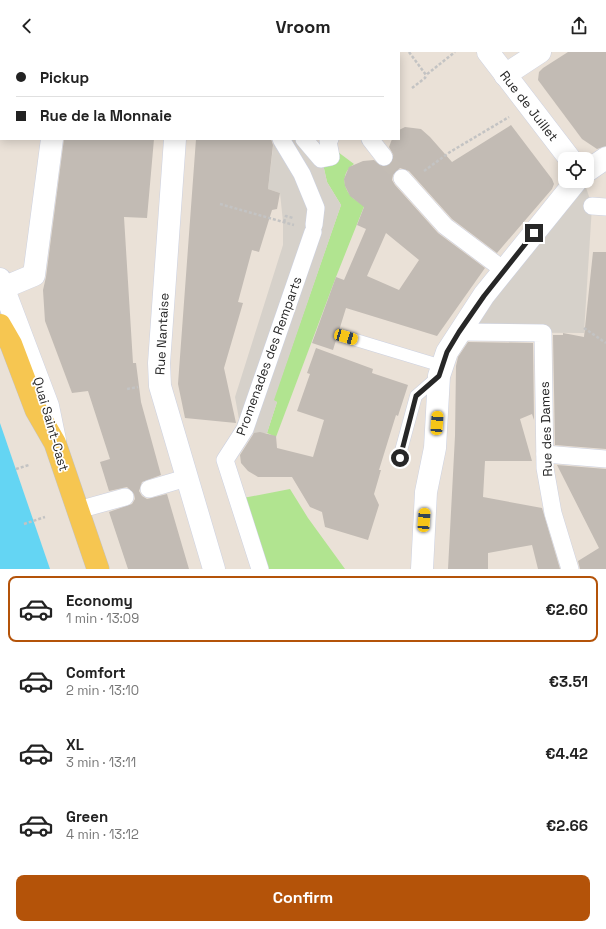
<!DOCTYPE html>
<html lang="en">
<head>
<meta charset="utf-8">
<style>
	body { margin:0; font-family:"Space Grotesk",sans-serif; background:#f2f2f2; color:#222; height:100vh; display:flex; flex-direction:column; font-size:15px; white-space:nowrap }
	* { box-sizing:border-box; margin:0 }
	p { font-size:13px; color:#767676 }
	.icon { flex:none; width:22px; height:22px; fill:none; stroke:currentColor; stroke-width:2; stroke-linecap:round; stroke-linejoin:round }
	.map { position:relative; height:517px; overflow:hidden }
	.drawer { display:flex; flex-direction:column; background:#fff; flex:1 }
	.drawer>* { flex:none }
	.guide { position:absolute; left:0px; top:0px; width:400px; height:88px; box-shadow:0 2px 10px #0003; display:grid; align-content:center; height:88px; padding:0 16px; background:#fff }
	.tools { position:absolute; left:558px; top:100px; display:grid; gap:8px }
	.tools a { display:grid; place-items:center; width:36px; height:36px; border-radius:8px; background:#fff; box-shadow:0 2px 10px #0003; font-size:20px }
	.end { position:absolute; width:18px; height:18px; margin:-9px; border:5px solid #272727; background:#fff; box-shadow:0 0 0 2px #fff }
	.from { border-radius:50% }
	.car { position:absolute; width:12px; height:24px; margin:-12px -6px; border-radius:5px; box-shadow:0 0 3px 1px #0007; background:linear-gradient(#f5c518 24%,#345 0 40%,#f5c518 0 76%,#345 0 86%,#f5c518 0) }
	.guide b { display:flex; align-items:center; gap:14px; height:38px; font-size:15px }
	.guide b+b { border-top:1px solid #e0e0e0 }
	.guide i { width:10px; height:10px; background:#222 }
	ul { padding:7px 0 0; list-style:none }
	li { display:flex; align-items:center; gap:12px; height:66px; margin:0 8px 6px; padding:0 8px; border:2px solid transparent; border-radius:8px }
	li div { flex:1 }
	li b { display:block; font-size:15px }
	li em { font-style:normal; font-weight:800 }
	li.on { border-color:#b45309 }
	li>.icon { width:36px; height:36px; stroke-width:1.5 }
	.primary-button { display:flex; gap:8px; margin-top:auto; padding:8px 16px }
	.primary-button a { flex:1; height:46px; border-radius:8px; background:#b45309; color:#fff; font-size:16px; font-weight:800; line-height:46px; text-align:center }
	header { display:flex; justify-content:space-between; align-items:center; height:52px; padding:0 16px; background:#fff; font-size:18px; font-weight:800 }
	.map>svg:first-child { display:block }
</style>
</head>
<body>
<header><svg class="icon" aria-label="back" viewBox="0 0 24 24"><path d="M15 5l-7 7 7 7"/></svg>Vroom<svg class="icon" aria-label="share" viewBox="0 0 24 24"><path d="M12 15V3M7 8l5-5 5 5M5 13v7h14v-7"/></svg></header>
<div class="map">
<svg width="606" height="517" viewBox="0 0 606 517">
	<rect width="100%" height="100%" fill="#eae1d7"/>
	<g fill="#b1e490">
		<path d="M330 94 354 112C336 124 346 148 365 152L336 225 276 385 267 381 277 350 273 349 341 153 327 130 321 103Z"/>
		<polygon points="290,437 308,466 345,517 265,517 243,446"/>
	</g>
	<g fill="#d6d1ca">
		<polygon points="9,0 100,0 9,1"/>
		<polygon points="274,87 308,87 321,103 327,130 341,153 274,348 277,350 267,381 256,381 250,383 237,371 239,367 235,345 283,193 283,170 280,141 268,137"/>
		<polygon points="584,129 592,154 584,281 459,280"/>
	</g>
	<polygon fill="#64d5f3" points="0,371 50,517 0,517"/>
	<g fill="#c2bbb4" fill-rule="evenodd">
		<polygon points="568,0 606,0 606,94 597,97 582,87 538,28 539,20 543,16"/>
		<path d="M511 73 552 127 554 132 552 137 497 201 452 167 409 119 400 116 393 123 392 128 395 133 438 181 485 216 437 284 346 256 333 298 312 291 336 225 344 228 366 177 357 173 364 155 350 144 345 134 344 127 349 115 363 109 374 108 381 114 390 113 394 104 389 95 392 87H399V78L405 75 421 77 430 85 452 110ZM386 181 419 208 399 238 367 224Z"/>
		<polygon points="64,87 154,87 147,166 124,165 133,311 136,311 141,350 161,423 142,430 139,439 142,444 147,447 167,442 189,517 128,517 109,460 132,452 135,447 134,442 127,435 109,439 100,410 110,407 88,339 72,341 45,269 43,238 46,225"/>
		<polygon points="196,87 271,87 273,93 268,137 280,141 277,157 272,158 259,200 252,198 238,250 243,251 224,316 236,371 185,366 178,332"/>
		<polygon points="593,200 606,200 606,397 555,393 553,283 563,283 563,281 584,285"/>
		<polygon points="468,290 533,291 534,368 532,362 520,367 532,409 485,409 483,445 542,456 560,517 538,517 532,493 488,501 488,517 448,517 455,384 456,314 458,305"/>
		<polygon points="316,296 373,317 372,321 408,333 398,364 396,363 379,418 381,418 374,442 379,453 368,488 325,475 322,460 310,455 292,425 258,425 248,419 241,411 240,403 254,381 260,380 276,384 277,396 313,405 324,368 297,359 310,322 307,321"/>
		<polygon points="557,413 606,417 606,517 580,517 578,509 599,496"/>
	</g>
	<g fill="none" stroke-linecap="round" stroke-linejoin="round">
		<polyline stroke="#c3bcb4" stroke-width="17" stroke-dasharray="17 8" stroke-linecap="butt" points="384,105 402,126"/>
		<defs>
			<g id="service">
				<polyline points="346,285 442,314"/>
				<polyline points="399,406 416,344 439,324"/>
			</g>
			<g id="pedestrian">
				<polyline points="354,1 356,0"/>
				<polyline points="281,87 302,122 316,156 314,173"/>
				<polyline points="304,87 321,107 331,105 328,89 330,87"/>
				<polyline points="370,87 384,105"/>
				<polyline points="402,126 445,174 505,219"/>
				<polyline points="592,154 606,155"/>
				<polyline points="459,280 543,281 545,416 553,461 570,517"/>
				<polyline points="545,402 606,407"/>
				<polyline points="149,437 186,426"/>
				<polyline points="78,458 125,445"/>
				<polyline points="260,517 225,408 245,377 313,180"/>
			</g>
			<g id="minor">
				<polyline points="488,0 570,107"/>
				<polyline points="183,1 183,0"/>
				<polyline points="505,23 540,0"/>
				<polyline points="175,87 159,311 160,334 214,517"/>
				<polyline points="587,119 606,106"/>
				<polyline points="3,236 34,223 52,87"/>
				<polyline points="422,517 426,440 435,396 439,324 447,300 484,243 576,129"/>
			</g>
			<polyline id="secondary" points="0,227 48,354 55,388"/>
			<polyline id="primary" points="0,273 11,292 36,358 55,391 98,517"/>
		</defs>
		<use href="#service" stroke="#ccd1e1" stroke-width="13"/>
		<use href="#pedestrian" stroke="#ccd1e1" stroke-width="18"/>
		<use href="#minor" stroke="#ccd1e1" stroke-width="23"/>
		<use href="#secondary" stroke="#ccd1e1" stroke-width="23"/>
		<use href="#primary" stroke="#c3c3c3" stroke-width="23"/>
		<g stroke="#c3c3c3" stroke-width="2.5" stroke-dasharray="3 2" stroke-linecap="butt">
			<polyline points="54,0 55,1"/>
			<polyline points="409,0 426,23 455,0"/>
			<polyline points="412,36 425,26 426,23"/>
			<polyline points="424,119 450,100 509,65"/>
			<polyline points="220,152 294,173"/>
			<polyline points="284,170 286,164 293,166"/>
			<polyline points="584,276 606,291"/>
			<polyline points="127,337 138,335"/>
			<polyline points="16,417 29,413"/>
			<polyline points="24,472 45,465"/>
		</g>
		<use href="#service" stroke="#fff" stroke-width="12"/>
		<use href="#pedestrian" stroke="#fff" stroke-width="17"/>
		<use href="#minor" stroke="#fff" stroke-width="22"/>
		<use href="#secondary" stroke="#fff" stroke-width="22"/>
		<use href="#primary" stroke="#f6c651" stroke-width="22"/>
	</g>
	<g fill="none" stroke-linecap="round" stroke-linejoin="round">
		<polyline stroke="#272727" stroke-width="5" points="400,406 416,344 439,324 447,300 459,280 484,244 534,181"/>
	</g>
	<g text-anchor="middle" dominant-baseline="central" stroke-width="3.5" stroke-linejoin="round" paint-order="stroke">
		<g font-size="13" fill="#272727" stroke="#fff">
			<text transform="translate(529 54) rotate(52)">Rue de Juillet</text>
			<text transform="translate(162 282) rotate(-87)">Rue Nantaise</text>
			<text transform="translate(269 304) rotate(-70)">Promenades des Remparts</text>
			<text transform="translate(51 372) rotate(74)">Quai Saint-Cast</text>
			<text transform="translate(546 377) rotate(-92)">Rue des Dames</text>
		</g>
	</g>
</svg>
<div class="tools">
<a><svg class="icon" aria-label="locate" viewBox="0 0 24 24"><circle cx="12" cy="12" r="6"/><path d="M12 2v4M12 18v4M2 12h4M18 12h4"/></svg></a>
</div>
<i class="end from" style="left:400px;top:406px"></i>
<i class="end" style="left:534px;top:181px"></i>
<i class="car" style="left:346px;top:285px;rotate:106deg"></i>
<i class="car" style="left:437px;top:371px;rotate:4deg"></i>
<i class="car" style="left:424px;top:468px;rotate:4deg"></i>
<div class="guide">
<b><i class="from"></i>Pickup</b>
<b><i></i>Rue de la Monnaie</b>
</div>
</div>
<section class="drawer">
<ul>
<li class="on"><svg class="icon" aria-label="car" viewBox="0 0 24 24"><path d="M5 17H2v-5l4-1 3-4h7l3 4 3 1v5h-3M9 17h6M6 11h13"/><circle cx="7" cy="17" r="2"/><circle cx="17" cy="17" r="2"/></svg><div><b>Economy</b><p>1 min · 13:09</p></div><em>€2.60</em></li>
<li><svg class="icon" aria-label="car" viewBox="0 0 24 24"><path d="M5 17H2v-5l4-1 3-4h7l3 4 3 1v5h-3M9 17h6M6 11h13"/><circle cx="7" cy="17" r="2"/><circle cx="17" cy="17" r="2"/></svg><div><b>Comfort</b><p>2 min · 13:10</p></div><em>€3.51</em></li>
<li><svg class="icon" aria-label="car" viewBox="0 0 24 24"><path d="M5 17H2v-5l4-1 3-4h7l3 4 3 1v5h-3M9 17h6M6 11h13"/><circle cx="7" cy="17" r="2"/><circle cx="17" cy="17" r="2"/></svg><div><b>XL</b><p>3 min · 13:11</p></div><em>€4.42</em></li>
<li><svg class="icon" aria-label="car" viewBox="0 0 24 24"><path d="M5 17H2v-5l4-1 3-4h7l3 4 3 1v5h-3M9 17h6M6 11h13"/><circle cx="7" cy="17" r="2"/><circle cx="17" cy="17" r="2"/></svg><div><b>Green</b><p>4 min · 13:12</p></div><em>€2.66</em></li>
</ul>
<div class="primary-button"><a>Confirm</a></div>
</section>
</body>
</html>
